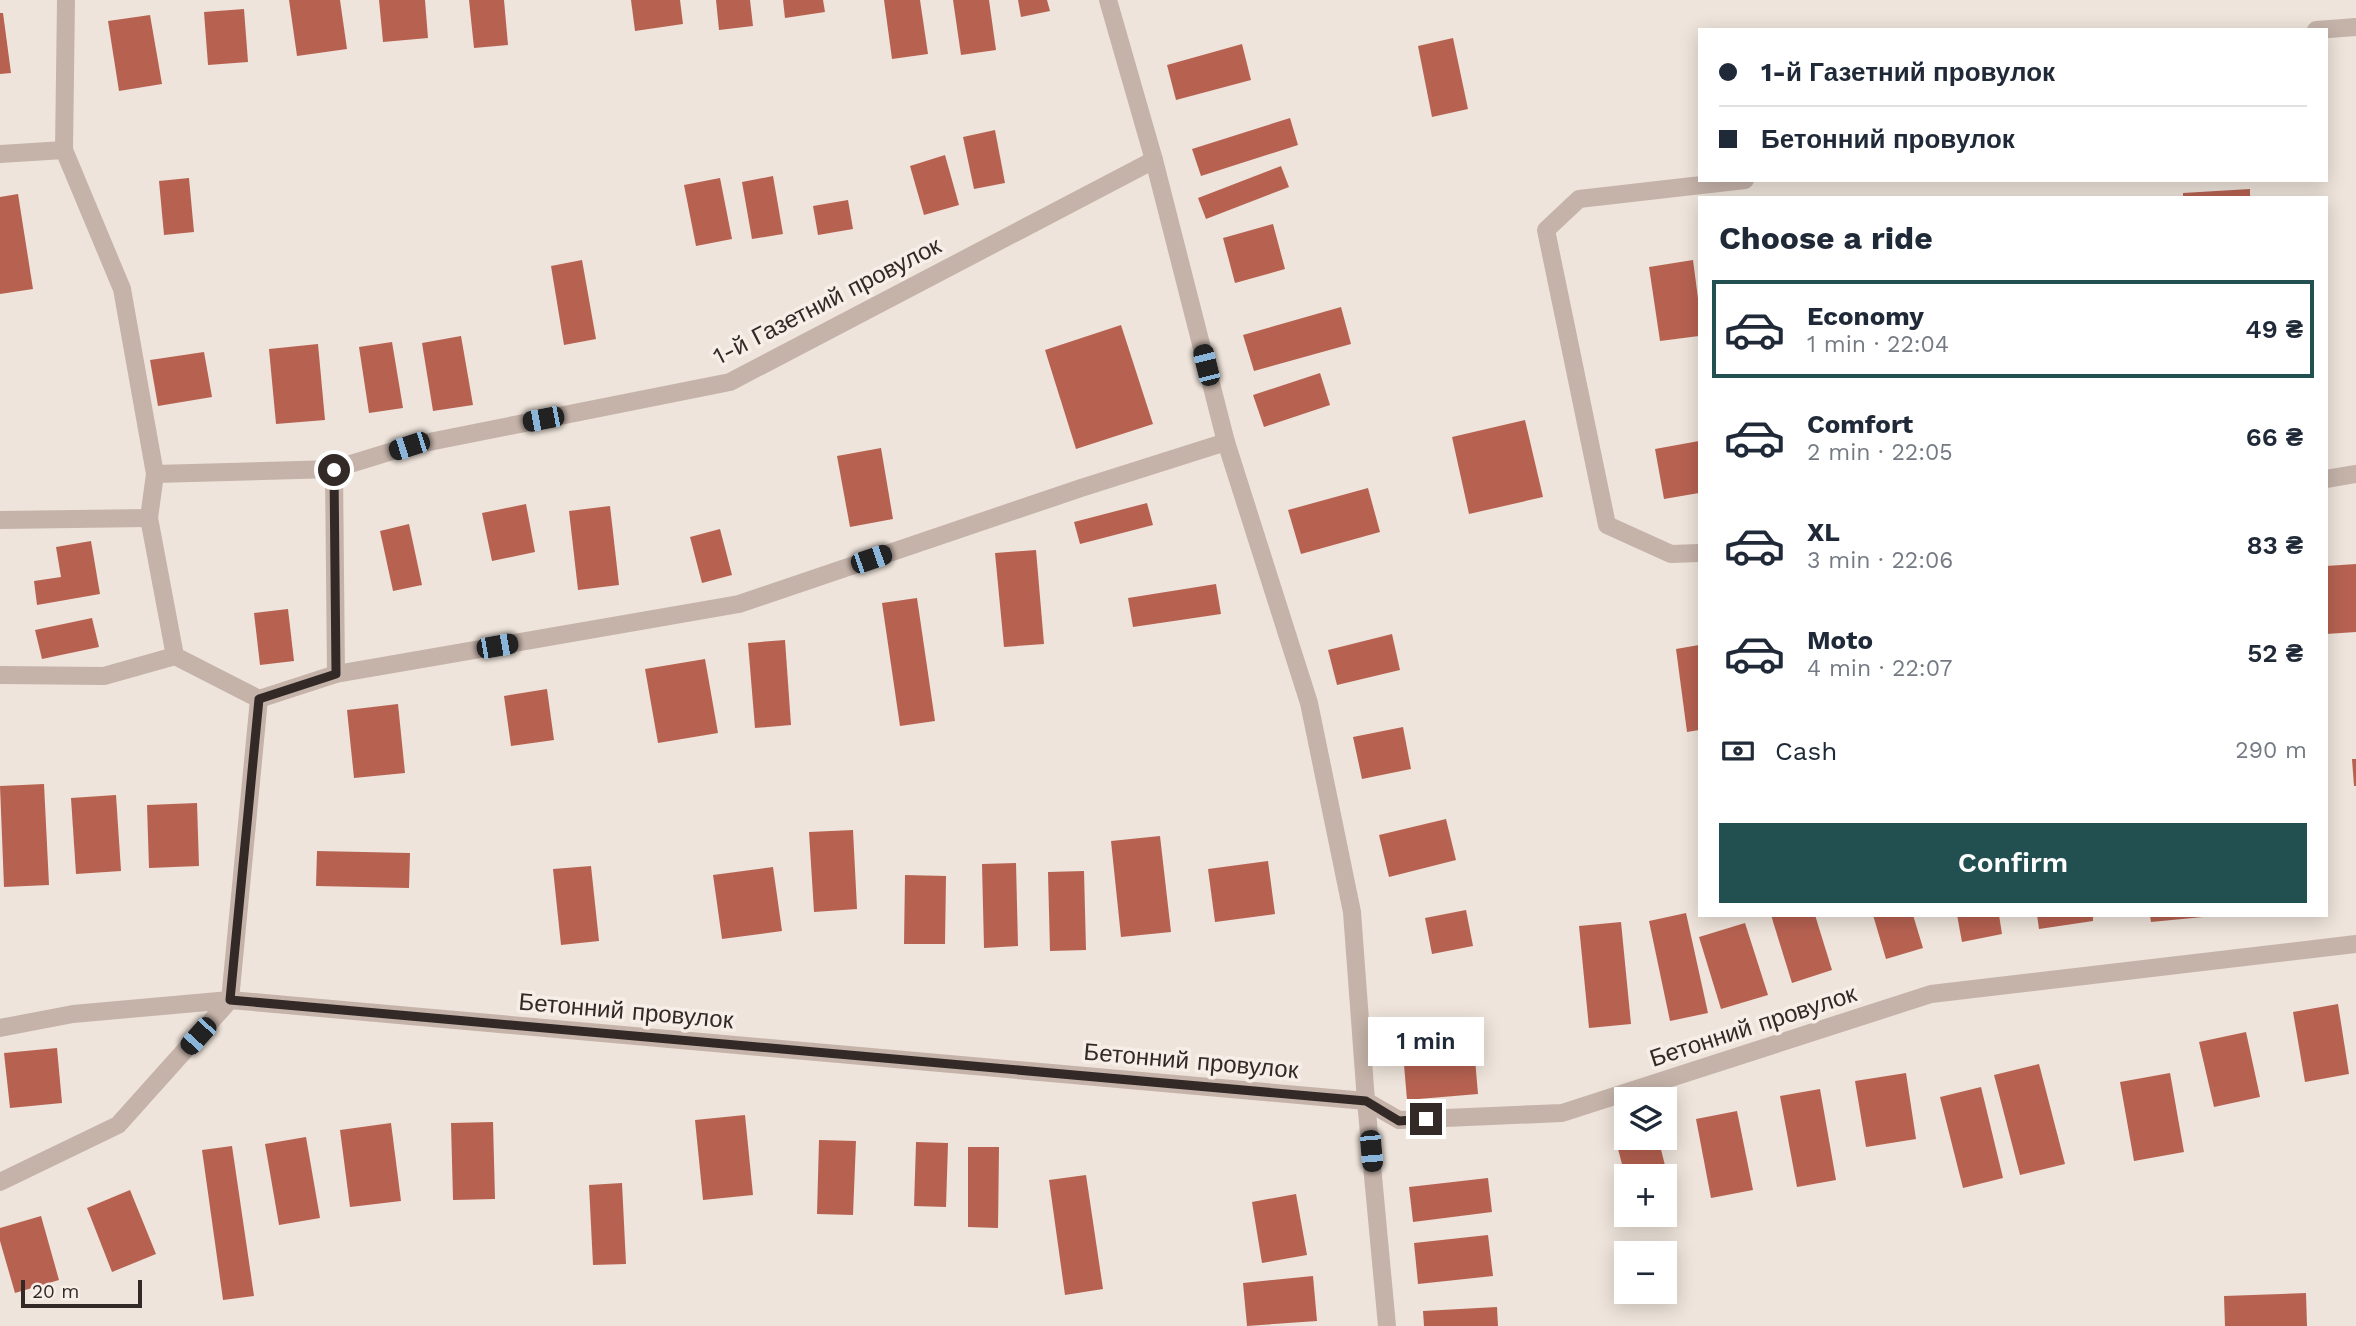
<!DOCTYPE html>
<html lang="en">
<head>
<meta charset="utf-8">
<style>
	body { margin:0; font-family:"Work Sans",sans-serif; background:#f6f6f7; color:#1f2937; height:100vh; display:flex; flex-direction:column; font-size:26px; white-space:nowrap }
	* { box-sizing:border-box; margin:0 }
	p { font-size:23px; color:#747a83 }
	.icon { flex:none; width:38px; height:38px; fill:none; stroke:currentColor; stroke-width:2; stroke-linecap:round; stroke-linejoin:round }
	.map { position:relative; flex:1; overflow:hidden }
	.panel { position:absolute; left:1698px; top:196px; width:630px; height:721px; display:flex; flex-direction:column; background:#fff; border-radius:0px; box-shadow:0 4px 18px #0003 }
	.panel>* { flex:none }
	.guide { position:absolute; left:1698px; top:28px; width:630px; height:154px; border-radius:0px; box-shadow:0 4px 18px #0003; display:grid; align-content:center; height:154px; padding:0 21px; background:#fff }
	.buttons { position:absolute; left:1614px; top:1087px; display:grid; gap:14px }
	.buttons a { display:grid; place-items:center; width:63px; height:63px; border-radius:0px; background:#fff; box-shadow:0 4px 18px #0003; font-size:35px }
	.scale { position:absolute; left:21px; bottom:18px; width:121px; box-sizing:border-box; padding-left:7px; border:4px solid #332a28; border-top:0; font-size:19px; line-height:24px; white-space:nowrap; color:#332a28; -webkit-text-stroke:5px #f7eee7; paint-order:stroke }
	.end { position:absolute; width:32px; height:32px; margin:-16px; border:9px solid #332a28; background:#fff; box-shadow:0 0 0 4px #fff }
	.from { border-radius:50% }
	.bubble { position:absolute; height:49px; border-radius:0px; background:#fff; box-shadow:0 4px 18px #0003; font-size:23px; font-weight:600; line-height:49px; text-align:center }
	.car { position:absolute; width:21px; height:42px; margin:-21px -10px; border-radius:9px; box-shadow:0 0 5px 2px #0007; background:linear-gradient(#222 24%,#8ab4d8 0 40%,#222 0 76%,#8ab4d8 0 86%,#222 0) }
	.guide b { display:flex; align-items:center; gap:24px; height:66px; font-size:26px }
	.guide b+b { border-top:2px solid #e0e1e3 }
	.guide i { width:18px; height:18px; background:#1f2937 }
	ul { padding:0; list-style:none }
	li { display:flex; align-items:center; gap:21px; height:98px; margin:0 14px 10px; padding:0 7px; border:4px solid transparent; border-radius:0px }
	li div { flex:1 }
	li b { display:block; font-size:26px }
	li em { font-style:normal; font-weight:600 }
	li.selected { border-color:#224f4f }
	li>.icon { width:63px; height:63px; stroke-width:1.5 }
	h2 { padding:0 21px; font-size:32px; line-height:84px }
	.pay { display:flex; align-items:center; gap:18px; height:77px; padding:0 21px; font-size:26px }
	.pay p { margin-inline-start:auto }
	.action { display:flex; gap:14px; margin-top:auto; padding:14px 21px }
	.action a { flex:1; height:80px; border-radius:0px; background:#224f4f; color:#fff; font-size:28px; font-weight:600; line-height:80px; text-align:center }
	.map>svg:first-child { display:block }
</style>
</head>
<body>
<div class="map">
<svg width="2356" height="1326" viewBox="0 0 2356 1326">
	<rect width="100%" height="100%" fill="#eee4db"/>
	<g fill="#b76251">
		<polygon points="289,0 340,0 347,49 297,56"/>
		<polygon points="379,0 425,0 428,38 383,42"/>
		<polygon points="469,0 504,0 508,45 474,48"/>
		<polygon points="631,0 680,0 683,24 635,31"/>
		<polygon points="716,0 750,0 753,26 719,30"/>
		<polygon points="783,0 823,0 825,12 785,18"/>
		<polygon points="884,0 920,0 928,54 892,59"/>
		<polygon points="953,0 989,0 996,50 961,55"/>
		<polygon points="1018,0 1047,0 1050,11 1021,17"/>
		<polygon points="244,9 248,62 208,65 204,12"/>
		<polygon points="0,13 3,13 11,73 0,74"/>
		<polygon points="150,15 162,84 119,91 108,21"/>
		<polygon points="1453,38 1468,109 1432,117 1418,46"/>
		<polygon points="1242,44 1251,80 1176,100 1167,65"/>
		<polygon points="1290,118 1298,145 1201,176 1192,149"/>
		<polygon points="995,130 1005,183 974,189 963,137"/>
		<polygon points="945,155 959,205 924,215 910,166"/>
		<polygon points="1281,166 1289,187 1206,219 1198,198"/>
		<polygon points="773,176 783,234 752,239 742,182"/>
		<polygon points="189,178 194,232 164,235 159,181"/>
		<polygon points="720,178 732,239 696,246 684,185"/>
		<polygon points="2250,189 2250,198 2183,198 2183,193"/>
		<polygon points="18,194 33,289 0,294 0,197"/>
		<polygon points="848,200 853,229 818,235 813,206"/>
		<polygon points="1273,224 1285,269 1235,283 1223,238"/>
		<polygon points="582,260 596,339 564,345 551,266"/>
		<polygon points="1693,260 1699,306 1699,336 1660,341 1649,267"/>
		<polygon points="1341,307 1351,344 1254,371 1243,335"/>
		<polygon points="1121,325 1153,424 1076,449 1045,350"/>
		<polygon points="461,336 473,405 433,411 422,343"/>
		<polygon points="392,342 403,408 369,413 359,347"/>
		<polygon points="318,344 325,420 276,424 269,349"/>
		<polygon points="204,352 212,397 158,406 150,360"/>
		<polygon points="1320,373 1330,405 1264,427 1253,395"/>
		<polygon points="1525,420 1543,497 1469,514 1452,437"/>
		<polygon points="1699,441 1699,493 1664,499 1655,449"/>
		<polygon points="881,448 893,519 850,527 837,456"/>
		<polygon points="1368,488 1380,532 1301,554 1288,510"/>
		<polygon points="1147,503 1153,525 1080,544 1074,522"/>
		<polygon points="526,504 535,552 492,561 482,513"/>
		<polygon points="610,506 619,585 578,590 569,511"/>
		<polygon points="409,524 422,585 393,591 380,531"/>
		<polygon points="720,529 732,575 702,583 690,537"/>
		<polygon points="91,541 100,594 37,605 34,581 61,577 56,547"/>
		<polygon points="1036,550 1044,644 1004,647 995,553"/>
		<polygon points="2356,564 2356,632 2326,634 2326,566"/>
		<polygon points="1216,584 1221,614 1133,627 1128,598"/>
		<polygon points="917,598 935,721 900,726 882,603"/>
		<polygon points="288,609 294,661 260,665 254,613"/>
		<polygon points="92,618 99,647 42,659 35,630"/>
		<polygon points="1392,634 1400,670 1337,685 1328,650"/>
		<polygon points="785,640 791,725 755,728 748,643"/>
		<polygon points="1699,645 1699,730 1687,732 1676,649"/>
		<polygon points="705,659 718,733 658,743 645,669"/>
		<polygon points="547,689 554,740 511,746 504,696"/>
		<polygon points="398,704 405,773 354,778 347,710"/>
		<polygon points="1403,727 1411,769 1362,779 1353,737"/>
		<polygon points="2352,759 2356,759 2356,786 2354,786"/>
		<polygon points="44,784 49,885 4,887 0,786"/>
		<polygon points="116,795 121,871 76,874 71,798"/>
		<polygon points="197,803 199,866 149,868 147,805"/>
		<polygon points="1446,819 1456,860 1389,877 1379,835"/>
		<polygon points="853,830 857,909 814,912 809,832"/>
		<polygon points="1160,836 1171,932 1121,937 1111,841"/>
		<polygon points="317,851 410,853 409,888 316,886"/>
		<polygon points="1268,861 1275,914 1215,922 1208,869"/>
		<polygon points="1016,863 1018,946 984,948 982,864"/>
		<polygon points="591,866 599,941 561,945 553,869"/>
		<polygon points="773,867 782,931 722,939 713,875"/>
		<polygon points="1084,871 1086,950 1050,951 1048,872"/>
		<polygon points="905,875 946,876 945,944 904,944"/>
		<polygon points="1466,910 1473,946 1432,954 1425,918"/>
		<polygon points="1686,913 1708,1013 1670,1021 1649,921"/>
		<polygon points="1771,915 1815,915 1832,970 1792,983"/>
		<polygon points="1873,915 1913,915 1923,948 1886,959"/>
		<polygon points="1957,915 1999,915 2002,934 1962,942"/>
		<polygon points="2037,915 2093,915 2093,921 2039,929"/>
		<polygon points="2150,915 2203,915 2203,917 2151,922"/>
		<polygon points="1621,922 1631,1024 1589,1028 1579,926"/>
		<polygon points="1745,923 1768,995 1721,1009 1699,937"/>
		<polygon points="2338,1004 2349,1074 2305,1082 2293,1012"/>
		<polygon points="2246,1032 2260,1097 2214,1107 2199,1042"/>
		<polygon points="1474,1047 1478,1094 1407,1100 1403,1053"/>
		<polygon points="57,1048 62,1103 10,1108 4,1053"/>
		<polygon points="2039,1064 2065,1164 2020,1175 1994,1075"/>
		<polygon points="1906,1073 1916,1139 1866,1147 1855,1081"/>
		<polygon points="2170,1073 2184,1152 2134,1161 2120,1082"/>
		<polygon points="1981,1087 2003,1178 1963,1188 1940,1097"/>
		<polygon points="1820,1089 1836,1180 1797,1187 1780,1096"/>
		<polygon points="1737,1111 1753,1190 1711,1198 1696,1119"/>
		<polygon points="745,1115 753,1195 703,1200 695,1120"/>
		<polygon points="493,1122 495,1199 453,1200 451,1123"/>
		<polygon points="391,1123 401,1201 350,1207 340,1130"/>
		<polygon points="306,1137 320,1218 279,1225 265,1144"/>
		<polygon points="1628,1138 1658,1138 1677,1212 1664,1215 1664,1176 1625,1176 1616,1141"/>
		<polygon points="819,1140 856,1141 853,1215 817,1214"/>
		<polygon points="916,1142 948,1143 946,1207 914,1206"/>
		<polygon points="232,1146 254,1296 223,1300 202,1150"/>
		<polygon points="968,1147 999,1147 998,1228 968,1227"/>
		<polygon points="1086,1175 1103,1289 1065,1295 1049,1180"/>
		<polygon points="1488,1178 1492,1212 1413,1222 1409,1187"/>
		<polygon points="622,1183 626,1264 593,1265 589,1185"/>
		<polygon points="130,1190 156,1254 112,1272 87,1208"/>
		<polygon points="1296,1194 1307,1255 1262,1263 1252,1202"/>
		<polygon points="1635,1214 1663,1214 1663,1215 1637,1222"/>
		<polygon points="41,1216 59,1280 15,1293 0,1241 0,1228"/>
		<polygon points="1488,1235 1493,1276 1418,1284 1414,1243"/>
		<polygon points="1313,1276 1317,1321 1247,1326 1243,1283"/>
		<polygon points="2306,1293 2307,1326 2225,1326 2224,1296"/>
		<polygon points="1497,1307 1498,1326 1424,1326 1423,1311"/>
	</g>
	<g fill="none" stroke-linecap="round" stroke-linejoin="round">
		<g stroke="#c5b3a9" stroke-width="18">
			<polyline points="1108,0 1154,160 1226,442 1309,703 1352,912 1366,1101 1387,1326"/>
			<polyline points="2316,30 2356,27"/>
			<polyline points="0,154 64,150"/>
			<polyline points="155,474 334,469"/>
			<polyline points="2326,479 2356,474"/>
			<polyline points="0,520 149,518"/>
			<polyline points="1699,553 1671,554 1607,525 1546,230 1579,199 1745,180"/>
			<polyline points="336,674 334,469 409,446 730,382 1154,160"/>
			<polyline points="0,675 104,676 175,656"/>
			<polyline points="259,699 336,674 739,604 1081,488 1226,442"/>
			<polyline points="0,1028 73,1014 230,1000 1366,1101 1399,1120 1562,1113 1931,994 2356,944"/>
			<polyline points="0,1182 118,1125 230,1000 259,699 175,656 149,518 155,474 122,289 64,150 66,0"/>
		</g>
	</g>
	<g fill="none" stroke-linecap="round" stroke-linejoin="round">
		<polyline stroke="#332a28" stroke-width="9" points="334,470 336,674 259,699 230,1000 1366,1101 1399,1121 1426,1119"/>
	</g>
	<g text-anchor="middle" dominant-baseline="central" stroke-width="7" stroke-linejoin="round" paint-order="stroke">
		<g font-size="24" fill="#332a28" stroke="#f7eee7">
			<text transform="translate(827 301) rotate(-27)">1-й Газетний провулок</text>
			<text transform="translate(626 1011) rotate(5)">Бетонний провулок</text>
			<text transform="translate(1753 1026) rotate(-18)">Бетонний провулок</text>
			<text transform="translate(1191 1061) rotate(5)">Бетонний провулок</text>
		</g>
	</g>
</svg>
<div class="buttons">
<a><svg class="icon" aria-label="layers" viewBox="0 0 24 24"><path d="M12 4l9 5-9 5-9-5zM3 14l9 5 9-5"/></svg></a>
<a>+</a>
<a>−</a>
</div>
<div class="scale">20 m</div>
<i class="end from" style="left:334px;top:470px"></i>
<i class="end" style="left:1426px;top:1119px"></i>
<div class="bubble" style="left:1368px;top:1017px;width:116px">1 min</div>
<i class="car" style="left:1206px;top:365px;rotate:346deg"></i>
<i class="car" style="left:543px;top:419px;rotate:259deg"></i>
<i class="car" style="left:409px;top:446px;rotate:252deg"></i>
<i class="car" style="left:871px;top:559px;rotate:71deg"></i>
<i class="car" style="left:497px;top:646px;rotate:80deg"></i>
<i class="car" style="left:198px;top:1036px;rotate:222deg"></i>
<i class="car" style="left:1371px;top:1151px;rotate:175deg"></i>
<div class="guide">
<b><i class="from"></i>1-й Газетний провулок</b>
<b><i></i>Бетонний провулок</b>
</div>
<section class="panel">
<h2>Choose a ride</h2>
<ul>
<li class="selected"><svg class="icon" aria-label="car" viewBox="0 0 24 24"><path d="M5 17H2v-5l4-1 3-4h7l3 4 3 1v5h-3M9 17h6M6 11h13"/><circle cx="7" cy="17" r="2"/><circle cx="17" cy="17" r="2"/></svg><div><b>Economy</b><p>1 min · 22:04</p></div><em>49 ₴</em></li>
<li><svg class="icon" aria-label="car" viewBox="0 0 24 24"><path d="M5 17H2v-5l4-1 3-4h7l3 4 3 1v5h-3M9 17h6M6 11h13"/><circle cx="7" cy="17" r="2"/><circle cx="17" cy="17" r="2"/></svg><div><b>Comfort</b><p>2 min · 22:05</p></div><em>66 ₴</em></li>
<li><svg class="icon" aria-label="car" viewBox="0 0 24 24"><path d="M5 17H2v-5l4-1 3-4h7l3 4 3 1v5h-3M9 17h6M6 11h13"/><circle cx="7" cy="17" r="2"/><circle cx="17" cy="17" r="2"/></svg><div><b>XL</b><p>3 min · 22:06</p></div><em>83 ₴</em></li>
<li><svg class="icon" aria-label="car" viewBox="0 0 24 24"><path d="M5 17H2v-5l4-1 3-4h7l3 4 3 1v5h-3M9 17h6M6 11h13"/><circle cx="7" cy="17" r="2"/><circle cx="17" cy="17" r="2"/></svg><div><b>Moto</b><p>4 min · 22:07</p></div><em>52 ₴</em></li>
</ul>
<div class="pay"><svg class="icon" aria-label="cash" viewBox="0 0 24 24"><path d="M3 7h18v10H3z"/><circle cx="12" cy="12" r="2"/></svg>Cash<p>290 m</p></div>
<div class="action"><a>Confirm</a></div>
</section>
</div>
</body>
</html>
